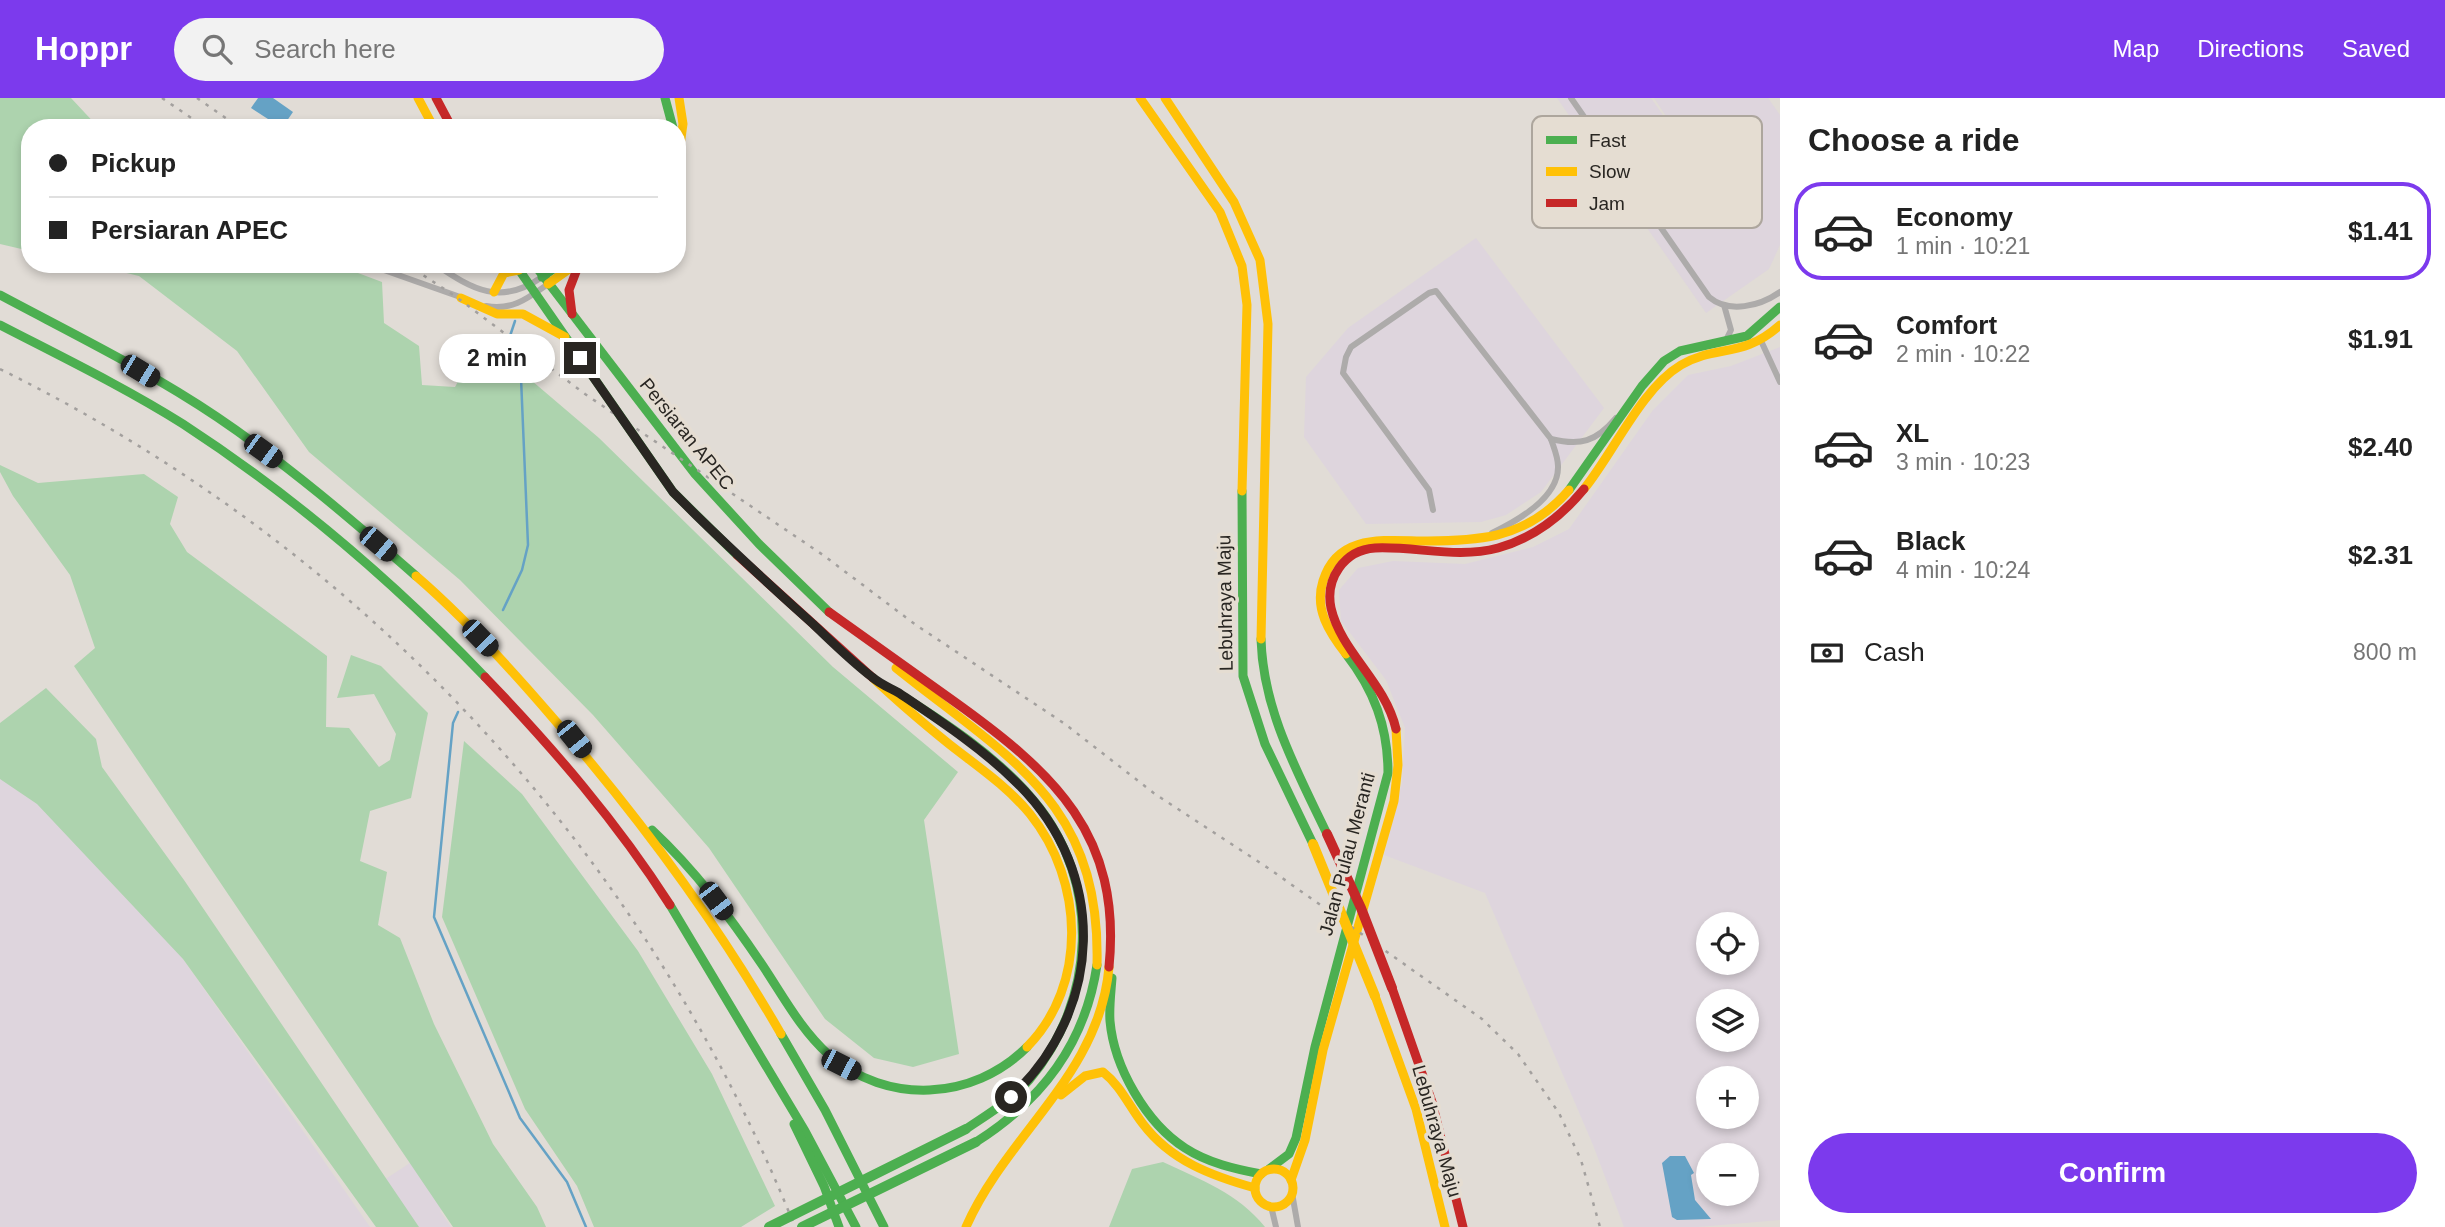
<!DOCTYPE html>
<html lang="en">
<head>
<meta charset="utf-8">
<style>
	body { margin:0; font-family:Arial,sans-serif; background:#f2f2f2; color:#222; height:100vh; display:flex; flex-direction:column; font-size:26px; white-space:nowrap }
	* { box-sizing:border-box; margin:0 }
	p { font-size:23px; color:#767676 }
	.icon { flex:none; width:38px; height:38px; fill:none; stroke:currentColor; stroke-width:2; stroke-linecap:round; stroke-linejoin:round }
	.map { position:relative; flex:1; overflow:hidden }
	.side { display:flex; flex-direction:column; background:#fff; width:665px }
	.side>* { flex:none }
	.banner { position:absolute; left:21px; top:21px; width:665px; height:154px; border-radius:28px; box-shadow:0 4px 10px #0003; display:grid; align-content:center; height:154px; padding:0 28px; background:#fff }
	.controls { position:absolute; left:1696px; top:814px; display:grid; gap:14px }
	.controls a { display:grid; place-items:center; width:63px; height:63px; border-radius:50%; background:#fff; box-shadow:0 4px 10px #0003; font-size:35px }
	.end { position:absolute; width:32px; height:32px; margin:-16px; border:9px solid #292622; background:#fff; box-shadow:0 0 0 4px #fff }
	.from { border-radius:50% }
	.bubble { position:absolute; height:49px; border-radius:24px; background:#fff; box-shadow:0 4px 10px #0003; font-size:23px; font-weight:700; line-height:49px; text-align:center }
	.car { position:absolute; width:21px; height:42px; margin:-21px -10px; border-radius:9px; box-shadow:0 0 5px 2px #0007; background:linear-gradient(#222 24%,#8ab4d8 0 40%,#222 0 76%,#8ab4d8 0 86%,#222 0) }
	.banner b { display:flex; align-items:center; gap:24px; height:66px; font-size:26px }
	.banner b+b { border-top:2px solid #e0e0e0 }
	.banner i { width:18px; height:18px; background:#222 }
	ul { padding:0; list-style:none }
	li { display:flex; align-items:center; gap:21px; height:98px; margin:0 14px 10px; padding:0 14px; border:4px solid transparent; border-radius:28px }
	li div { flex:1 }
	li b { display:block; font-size:26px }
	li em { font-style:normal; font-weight:700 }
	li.on { border-color:#7c3aed }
	li>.icon { width:63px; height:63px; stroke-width:1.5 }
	h2 { padding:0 28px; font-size:32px; line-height:84px }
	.pay { display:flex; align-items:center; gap:18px; height:77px; padding:0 28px; font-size:26px }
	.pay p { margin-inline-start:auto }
	.primary-button { display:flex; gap:14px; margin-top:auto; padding:14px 28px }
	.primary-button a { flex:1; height:80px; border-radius:42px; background:#7c3aed; color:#fff; font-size:28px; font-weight:700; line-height:80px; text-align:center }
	header { display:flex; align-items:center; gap:42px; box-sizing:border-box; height:98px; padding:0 35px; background:#7c3aed; color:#fff }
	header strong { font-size:33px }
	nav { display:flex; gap:38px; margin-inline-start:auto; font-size:24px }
	.search { width:490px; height:63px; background:#f2f2f2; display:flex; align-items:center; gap:18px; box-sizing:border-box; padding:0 24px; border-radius:38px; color:#767676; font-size:26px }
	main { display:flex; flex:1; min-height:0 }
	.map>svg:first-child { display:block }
</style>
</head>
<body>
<header>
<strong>Hoppr</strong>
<div class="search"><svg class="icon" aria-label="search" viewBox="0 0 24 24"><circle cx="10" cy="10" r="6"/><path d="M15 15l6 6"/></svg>Search here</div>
<nav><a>Map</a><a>Directions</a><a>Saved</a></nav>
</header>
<main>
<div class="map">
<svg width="1780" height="1129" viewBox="0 0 1780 1129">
	<rect width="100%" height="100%" fill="#e1dcd6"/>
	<g fill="#ded5dd" fill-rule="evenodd">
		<polygon points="1557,0 1651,0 1722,102 1654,0 1768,0 1780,17 1780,147 1769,171 1706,215"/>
		<polygon points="1476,140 1604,310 1541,394 1506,417 1481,424 1366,426 1304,339 1306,279 1348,230"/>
		<path d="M1780 249V1122L1698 1129H1624L1593 1047 1485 795 1384 757 1402 685 1405 630 1386 582 1341 523 1339 492 1358 470 1393 463 1465 466 1533 449 1569 431 1653 312 1688 277 1731 268ZM1708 826H1746V864H1708ZM1708 903H1746V942H1708ZM1708 980H1746V1018H1708ZM1708 1057H1746V1096H1708Z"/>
		<polygon points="31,643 370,1129 0,1129 0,666"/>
		<polygon points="416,1061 448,1107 440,1113 451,1129 416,1129 384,1082"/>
	</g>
	<g fill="#add3ae">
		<polygon points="0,0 71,0 99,30 30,30 30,153 0,146"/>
		<polygon points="89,166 334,166 382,184 384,225 419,248 422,287 455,289 471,260 492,249 599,340 833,569 958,674 924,722 959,956 913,969 874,960 825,921 709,750 593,617 460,482 309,354 237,253 139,178"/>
		<polygon points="0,367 38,385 144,376 178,399 170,426 187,454 327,558 326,629 349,630 379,669 390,662 396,636 374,596 337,600 351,557 381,568 428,615 411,700 370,713 360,763 387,774 378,827 400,840 434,926 493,1046 537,1109 546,1129 453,1129 74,568 95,550 70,477 13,398 0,374"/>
		<polygon points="46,590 96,641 102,669 184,782 419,1129 376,1129 183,861 37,706 0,681 0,625"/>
		<polygon points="464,643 522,696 638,853 712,976 775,1108 741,1129 594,1129 577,1088 525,1011 442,819"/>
		<path d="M1163 1064C1201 1082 1238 1095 1265 1129H1109L1132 1071Z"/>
	</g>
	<g fill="#65a2c5">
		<polygon points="258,0 273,0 293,14 282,30 251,10"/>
		<polygon points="1670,1058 1685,1058 1694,1075 1691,1077 1695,1102 1711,1121 1677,1122 1672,1119 1662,1065"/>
	</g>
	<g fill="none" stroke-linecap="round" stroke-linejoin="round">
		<g stroke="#65a2c5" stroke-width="2.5">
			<polyline points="503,512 522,472 528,447 521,280 508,244 515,223"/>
			<polyline points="458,614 453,625 434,819 520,1020 567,1084 586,1129"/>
		</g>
		<g stroke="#adabaa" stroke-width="6">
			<path d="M1571 0 1709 199C1729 216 1760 208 1780 194"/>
			<polyline points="367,166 463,200"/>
			<path d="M435 166C473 192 501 208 542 179"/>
			<polyline points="1724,207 1731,232 1725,244"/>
			<path d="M486 208C512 213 528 200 548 186"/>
			<polyline points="1762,245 1780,284"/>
			<path d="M1551 341C1580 348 1596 344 1616 320"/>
			<path d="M1433 412 1429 392 1343 275 1346 259 1351 249 1429 195 1436 193 1551 341C1554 350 1558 359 1558 368 1559 399 1517 423 1492 435"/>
			<polyline points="1292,1095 1298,1129"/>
			<polyline points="1271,1108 1276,1129"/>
		</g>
		<g stroke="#4caf50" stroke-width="9">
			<polyline points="665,0 673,30"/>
			<polyline points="515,166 673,394 737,457"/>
			<polyline points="534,166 695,376 759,446 829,514"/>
			<polyline points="542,179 560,166"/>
			<path d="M0 197C73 236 149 273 217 319 288 367 352 422 416 478"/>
			<path d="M0 227C62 259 124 289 183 326 292 397 395 485 485 579"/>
			<polyline points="1569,392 1642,288 1664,263 1680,253 1747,238 1780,209"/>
			<polyline points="1242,393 1243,578 1265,646 1313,746"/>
			<path d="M1261 541C1263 612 1297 673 1327 736"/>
			<path d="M893 592C943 623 997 658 1035 704 1102 785 1096 903 1029 982 1012 1002 988 1016 966 1031"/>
			<path d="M652 732C695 772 730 819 763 868 783 898 801 932 829 957 887 1007 973 1003 1027 949"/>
			<polyline points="670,807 805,1033 856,1129"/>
			<path d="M1112 880C1111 894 1109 909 1110 923 1114 969 1146 1025 1185 1050 1208 1065 1235 1071 1261 1076"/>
			<polyline points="781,936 825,1012 884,1129"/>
			<polyline points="794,1026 824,1088 839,1129"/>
			<path d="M976 1044C1042 1002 1085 946 1097 867"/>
			<path d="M1269 1071 1289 1056 1296 1040 1315 949 1388 675C1388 629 1374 592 1346 556"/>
		</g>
		<g stroke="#ffc107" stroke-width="9">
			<polyline points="418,0 434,30"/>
			<polyline points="1140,0 1220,114 1242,168 1247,207 1242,393"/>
			<polyline points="1165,0 1234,104 1260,162 1268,226 1261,541"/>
			<polyline points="677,69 683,26 679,0"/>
			<polyline points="548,186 576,166"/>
			<polyline points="494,194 504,175 519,172"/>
			<polyline points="461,200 497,216 523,216 565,239"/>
			<path d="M1584 391C1614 354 1641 291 1681 267 1717 246 1742 261 1780 227"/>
			<path d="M416 478C466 521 511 571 553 620 638 718 716 823 781 936"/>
			<path d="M1346 556C1329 534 1314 511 1323 483 1338 434 1387 443 1428 443 1451 443 1475 442 1497 437 1526 430 1550 414 1569 392"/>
			<path d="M896 570C1008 660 1101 703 1097 867"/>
			<path d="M873 580C897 603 923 625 949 646 977 668 1007 688 1030 716 1084 783 1088 887 1027 949"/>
			<polyline points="1375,898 1416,1011 1445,1129"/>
			<path d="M1061 997 1085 978 1103 974C1121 988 1129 1008 1143 1026 1171 1063 1212 1078 1255 1090"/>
			<circle cx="1274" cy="1090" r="19"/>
			<polyline points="1291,1082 1305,1042 1323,952 1394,703 1398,667 1396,631"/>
			<path d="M966 1129C1007 1036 1100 976 1109 869"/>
		</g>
		<g stroke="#c62828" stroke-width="9">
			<polyline points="436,0 452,30"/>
			<polyline points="572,216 569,192 579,166"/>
			<polyline points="737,457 873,580"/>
			<path d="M829 514C871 544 913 574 955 604 1054 675 1122 737 1109 869"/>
			<path d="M485 579C553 650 617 724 670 807"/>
			<path d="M1396 631C1385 584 1341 554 1331 510 1325 481 1344 452 1375 450 1416 448 1457 461 1498 450 1533 440 1561 419 1584 391"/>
			<polyline points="1392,890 1432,1004 1463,1129"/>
		</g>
		<g stroke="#a3a09e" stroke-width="2.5" stroke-dasharray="3.5 7" stroke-linecap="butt">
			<polyline points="162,0 206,30"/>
			<polyline points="197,0 240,30"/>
			<polyline points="406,166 455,198 585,296 823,457 916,527 1065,626 1155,696 1268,770 1482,921 1518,956 1559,1015 1581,1062 1600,1129"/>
			<path d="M0 271C364 451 644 752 795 1129"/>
		</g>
		<g stroke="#4caf50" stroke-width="10">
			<polyline points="769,1129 966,1031"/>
			<polyline points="802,1129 976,1044"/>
		</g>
		<polyline stroke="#ffc107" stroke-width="10" points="1313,746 1375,898"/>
		<polyline stroke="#c62828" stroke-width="10" points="1327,736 1361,810 1392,890"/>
	</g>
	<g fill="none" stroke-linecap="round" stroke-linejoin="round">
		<path stroke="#292622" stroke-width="9" d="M580 260 673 394 697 418C735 455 773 490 813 526 832 544 851 563 872 579 880 586 890 590 899 595 939 622 983 651 1017 685 1109 775 1104 912 1011 999"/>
	</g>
	<g text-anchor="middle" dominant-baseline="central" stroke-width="7" stroke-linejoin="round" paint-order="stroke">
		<g font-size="19" fill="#292622" stroke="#e5ddd2">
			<text transform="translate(687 336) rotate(51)">Persiaran APEC</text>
			<text transform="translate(1225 505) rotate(-91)">Lebuhraya Maju</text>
			<text transform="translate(1347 756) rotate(-75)">Jalan Pulau Meranti</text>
			<text transform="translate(1437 1033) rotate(74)">Lebuhraya Maju</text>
		</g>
	</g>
	<rect x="1532" y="18" width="230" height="112" rx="10" fill="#e5ddd2" stroke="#ada69d" stroke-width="2"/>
	<rect x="1546" y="38" width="31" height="8" fill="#4caf50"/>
	<rect x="1546" y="69" width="31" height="9" fill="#ffc107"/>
	<rect x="1546" y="101" width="31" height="8" fill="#c62828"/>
	<g font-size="19" fill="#292622">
		<text x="1589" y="49">Fast</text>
		<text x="1589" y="80">Slow</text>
		<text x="1589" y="112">Jam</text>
	</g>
</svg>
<div class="controls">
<a><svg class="icon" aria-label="locate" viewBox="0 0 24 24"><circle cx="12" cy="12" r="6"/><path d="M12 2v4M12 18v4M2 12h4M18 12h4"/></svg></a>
<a><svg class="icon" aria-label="layers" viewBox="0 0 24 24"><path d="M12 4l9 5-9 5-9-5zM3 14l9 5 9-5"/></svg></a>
<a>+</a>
<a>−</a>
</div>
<i class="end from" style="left:1011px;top:999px"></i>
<i class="end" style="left:580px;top:260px"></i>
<div class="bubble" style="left:439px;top:236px;width:116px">2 min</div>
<i class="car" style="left:140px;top:273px;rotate:121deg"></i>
<i class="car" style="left:263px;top:353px;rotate:126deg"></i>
<i class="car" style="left:378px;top:446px;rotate:130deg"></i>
<i class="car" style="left:480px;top:540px;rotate:136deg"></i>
<i class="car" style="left:574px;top:641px;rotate:141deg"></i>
<i class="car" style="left:716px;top:803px;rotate:143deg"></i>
<i class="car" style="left:841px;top:967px;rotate:117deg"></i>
<div class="banner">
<b><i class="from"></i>Pickup</b>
<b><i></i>Persiaran APEC</b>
</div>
</div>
<section class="side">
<h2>Choose a ride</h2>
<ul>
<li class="on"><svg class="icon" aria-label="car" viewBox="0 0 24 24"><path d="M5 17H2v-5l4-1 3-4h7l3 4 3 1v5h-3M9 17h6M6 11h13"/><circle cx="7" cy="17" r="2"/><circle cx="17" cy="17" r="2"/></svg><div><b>Economy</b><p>1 min · 10:21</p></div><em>$1.41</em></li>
<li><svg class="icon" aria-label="car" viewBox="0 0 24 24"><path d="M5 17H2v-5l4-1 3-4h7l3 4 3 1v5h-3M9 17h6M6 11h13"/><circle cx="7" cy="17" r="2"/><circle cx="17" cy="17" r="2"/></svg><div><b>Comfort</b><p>2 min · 10:22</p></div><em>$1.91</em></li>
<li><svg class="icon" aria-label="car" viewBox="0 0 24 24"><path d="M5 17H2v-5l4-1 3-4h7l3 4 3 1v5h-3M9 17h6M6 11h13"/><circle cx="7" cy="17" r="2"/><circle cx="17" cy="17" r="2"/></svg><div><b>XL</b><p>3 min · 10:23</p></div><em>$2.40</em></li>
<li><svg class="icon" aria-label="car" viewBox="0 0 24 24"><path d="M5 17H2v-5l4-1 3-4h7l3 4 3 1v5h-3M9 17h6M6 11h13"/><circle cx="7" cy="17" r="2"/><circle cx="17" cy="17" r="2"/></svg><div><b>Black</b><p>4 min · 10:24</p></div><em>$2.31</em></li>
</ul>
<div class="pay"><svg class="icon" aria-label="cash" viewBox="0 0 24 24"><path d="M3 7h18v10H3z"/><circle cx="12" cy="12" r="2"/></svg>Cash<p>800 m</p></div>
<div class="primary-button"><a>Confirm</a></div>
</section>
</main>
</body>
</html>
